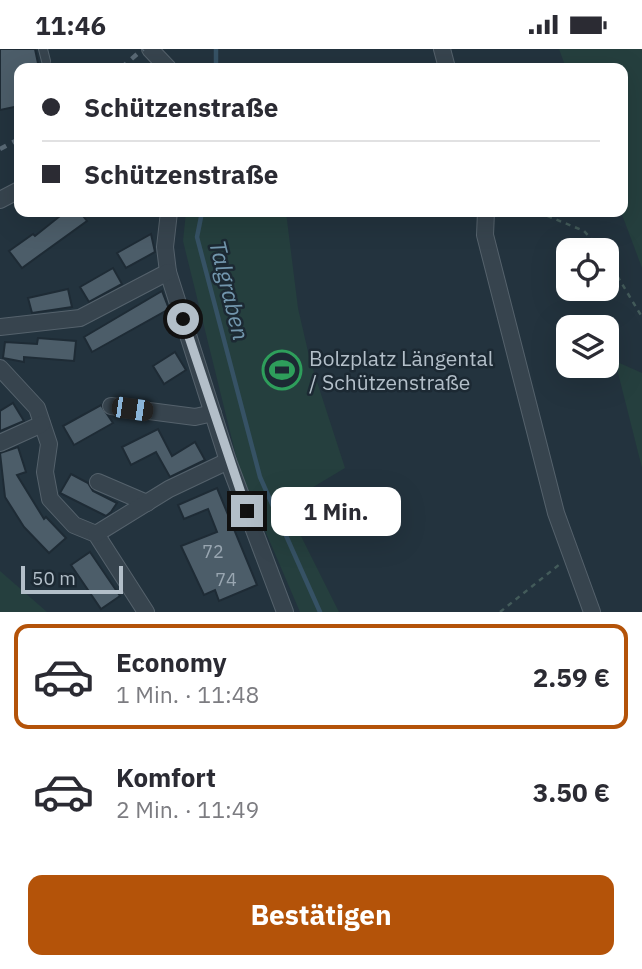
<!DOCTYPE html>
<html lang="de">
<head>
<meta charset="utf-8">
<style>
	body { margin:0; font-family:"IBM Plex Sans",sans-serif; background:#f7f7f7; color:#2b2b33; height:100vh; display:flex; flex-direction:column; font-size:26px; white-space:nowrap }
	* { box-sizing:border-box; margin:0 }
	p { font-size:23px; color:#7c7c81 }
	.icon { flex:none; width:38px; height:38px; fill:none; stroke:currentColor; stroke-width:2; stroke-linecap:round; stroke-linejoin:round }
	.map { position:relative; height:563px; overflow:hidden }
	.details { display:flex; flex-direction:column; background:#fff; flex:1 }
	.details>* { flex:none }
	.hud { position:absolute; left:14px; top:14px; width:614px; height:154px; border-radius:14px; box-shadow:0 7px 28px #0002; display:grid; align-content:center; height:154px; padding:0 28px; background:#fff }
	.fabs { position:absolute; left:556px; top:189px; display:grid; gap:14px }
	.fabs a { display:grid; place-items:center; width:63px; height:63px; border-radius:14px; background:#fff; box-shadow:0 7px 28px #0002; font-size:35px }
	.scale { position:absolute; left:21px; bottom:18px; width:102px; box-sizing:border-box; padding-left:7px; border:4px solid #b3bfc9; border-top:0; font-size:19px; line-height:24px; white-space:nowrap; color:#b3bfc9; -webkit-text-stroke:5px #1c2933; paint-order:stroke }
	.end { position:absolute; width:32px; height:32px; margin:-16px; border:9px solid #b3bfc9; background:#111; box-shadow:0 0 0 4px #111 }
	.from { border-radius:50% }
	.bubble { position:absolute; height:49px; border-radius:14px; background:#fff; box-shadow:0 7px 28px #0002; font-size:23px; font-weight:800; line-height:49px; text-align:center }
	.car { position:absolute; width:21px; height:42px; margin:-21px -10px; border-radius:9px; box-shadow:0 0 5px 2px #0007; background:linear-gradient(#222 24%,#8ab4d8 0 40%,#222 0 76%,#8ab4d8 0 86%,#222 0) }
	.hud b { display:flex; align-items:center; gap:24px; height:66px; font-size:26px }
	.hud b+b { border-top:2px solid #e1e1e2 }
	.hud i { width:18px; height:18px; background:#2b2b33 }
	ul { padding:12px 0 0; list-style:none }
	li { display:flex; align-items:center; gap:21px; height:105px; margin:0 14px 10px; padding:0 14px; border:4px solid transparent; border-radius:14px }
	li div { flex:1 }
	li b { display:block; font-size:26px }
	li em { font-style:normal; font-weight:800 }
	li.selected { border-color:#b45309 }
	li>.icon { width:63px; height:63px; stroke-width:1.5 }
	.action { display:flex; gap:14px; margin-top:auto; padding:14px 28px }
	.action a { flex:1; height:80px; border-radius:14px; background:#b45309; color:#fff; font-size:28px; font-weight:800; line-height:80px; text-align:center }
	.status { display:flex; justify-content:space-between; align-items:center; height:49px; padding:0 35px; background:#fff; direction:ltr }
	.status svg { height:19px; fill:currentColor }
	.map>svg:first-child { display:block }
</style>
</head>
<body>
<div class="status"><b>11:46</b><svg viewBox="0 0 49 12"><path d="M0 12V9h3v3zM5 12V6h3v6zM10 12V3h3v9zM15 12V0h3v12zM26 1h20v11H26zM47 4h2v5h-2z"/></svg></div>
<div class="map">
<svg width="642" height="563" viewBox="0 0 642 563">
	<rect width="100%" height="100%" fill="#23333e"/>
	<g fill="#253f3e">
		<polygon points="559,0 642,0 642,219 621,163 623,19 566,19"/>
		<polygon points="186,163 286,163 298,259 310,311 345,419 285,455 339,563 300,563 240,423 183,192"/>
		<polygon points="615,312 642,324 642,419"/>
		<polygon points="0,522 47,563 0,563"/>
	</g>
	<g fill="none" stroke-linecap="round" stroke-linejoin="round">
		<g stroke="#365265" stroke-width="4.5">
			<polyline points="216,0 216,19"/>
			<polyline points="202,163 197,188 260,428 320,563"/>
		</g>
	</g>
	<g fill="#4c5d69" stroke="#1e2b35" stroke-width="2">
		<polygon points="0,0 35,0 39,19 19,19 19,57 0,61"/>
		<polygon points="65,163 80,163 87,172 22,219 9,202 33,185 35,187"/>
		<polygon points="151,185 155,203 126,219 117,204"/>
		<polygon points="113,219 122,235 89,253 80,238"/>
		<polygon points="68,240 72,258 32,264 28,249"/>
		<polygon points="162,242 169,260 92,303 84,288"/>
		<polygon points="38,289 76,292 74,312 24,308 24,313 3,309 5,293 37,295"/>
		<polygon points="175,303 186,321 164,335 153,317"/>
		<polygon points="13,354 24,372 0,382 0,362"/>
		<polygon points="101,356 113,374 74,396 63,377"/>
		<polygon points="158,380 172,407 195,393 205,411 170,428 156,403 131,416 122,398"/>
		<polygon points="18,398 26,423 17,426 44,470 46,468 66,489 49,504 24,478 5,448 0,404"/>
		<polygon points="71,425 88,434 93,442 117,454 111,463 106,467 60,444"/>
		<polygon points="217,439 257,536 219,552 215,541 204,546 181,497 217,483 208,460 184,470 178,456"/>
		<polygon points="90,503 120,547 101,560 71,516"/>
	</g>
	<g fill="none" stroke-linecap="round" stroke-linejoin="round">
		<defs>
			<polyline id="lane" points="43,0 46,12"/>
			<g id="street">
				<polyline points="150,0 168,19"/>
				<polyline points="442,0 447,19"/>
				<polyline points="0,151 19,141"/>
				<polyline points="169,163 165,198 168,223 228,412 285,563"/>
				<polyline points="486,163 485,186 556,464 592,563"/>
				<polyline points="0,278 80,269 168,223"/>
				<polyline points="0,319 37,359 49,395 45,423 50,450 74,476 96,485 146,563"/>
				<polyline points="111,357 195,368 213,364"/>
				<polyline points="0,394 42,375"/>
				<polyline points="98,433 147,454"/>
				<polyline points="96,485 169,440 228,412"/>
			</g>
		</defs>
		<use href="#lane" stroke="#55626c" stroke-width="10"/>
		<use href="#street" stroke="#55626c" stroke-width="18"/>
		<g stroke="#435b5a" stroke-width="2.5" stroke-dasharray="5 5" stroke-linecap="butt">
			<polyline points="538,163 584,182 602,201"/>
			<polyline points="607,210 642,268"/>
			<polyline points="500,563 560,515"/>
		</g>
		<use href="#lane" stroke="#37444e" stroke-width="8"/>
		<use href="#street" stroke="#37444e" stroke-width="16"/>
		<g stroke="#596975" stroke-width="4.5" stroke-dasharray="7 7" stroke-linecap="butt">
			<polyline points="121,19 143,0"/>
			<polyline points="0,100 19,90"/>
		</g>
	</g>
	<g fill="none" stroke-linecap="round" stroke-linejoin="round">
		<polyline stroke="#b3bfc9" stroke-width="9" points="183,270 247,462"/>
	</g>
	<defs>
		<symbol id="stadium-ring" viewBox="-11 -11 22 22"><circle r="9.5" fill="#1c2933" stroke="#2e9e5b" stroke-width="1.5"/><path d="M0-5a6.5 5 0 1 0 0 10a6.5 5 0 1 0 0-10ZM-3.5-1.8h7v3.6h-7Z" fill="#2e9e5b"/></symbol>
	</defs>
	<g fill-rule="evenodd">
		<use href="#stadium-ring" x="260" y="299" width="44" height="44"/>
	</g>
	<g text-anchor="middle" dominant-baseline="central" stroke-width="5" stroke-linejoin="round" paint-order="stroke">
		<g font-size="18" fill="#99a6b1">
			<text x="213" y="502">72</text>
			<text x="226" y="530">74</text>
		</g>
		<g font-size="21" fill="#b3bfc9" stroke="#1c2933" text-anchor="start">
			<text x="309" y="309">Bolzplatz Längental<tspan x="309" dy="24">/ Schützenstraße</tspan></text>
		</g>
		<g font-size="23" font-style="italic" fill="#7296ad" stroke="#1c2933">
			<text transform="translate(230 241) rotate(76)">Talgraben</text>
		</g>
	</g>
</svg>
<div class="fabs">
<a><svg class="icon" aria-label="locate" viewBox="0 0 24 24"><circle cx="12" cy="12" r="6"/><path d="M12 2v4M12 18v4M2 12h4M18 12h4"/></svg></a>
<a><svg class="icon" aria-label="layers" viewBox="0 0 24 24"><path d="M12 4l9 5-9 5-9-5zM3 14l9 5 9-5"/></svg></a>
</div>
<div class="scale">50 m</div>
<i class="end from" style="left:183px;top:270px"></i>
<i class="end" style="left:247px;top:462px"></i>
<div class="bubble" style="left:271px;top:438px;width:130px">1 Min.</div>
<i class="car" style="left:132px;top:360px;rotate:98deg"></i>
<div class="hud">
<b><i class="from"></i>Schützenstraße</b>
<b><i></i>Schützenstraße</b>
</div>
</div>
<section class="details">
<ul>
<li class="selected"><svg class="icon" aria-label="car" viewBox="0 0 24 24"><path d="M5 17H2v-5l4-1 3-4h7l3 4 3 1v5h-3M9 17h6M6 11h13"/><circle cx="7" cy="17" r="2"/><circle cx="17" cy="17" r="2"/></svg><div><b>Economy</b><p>1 Min. · 11:48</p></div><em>2.59 €</em></li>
<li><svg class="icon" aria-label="car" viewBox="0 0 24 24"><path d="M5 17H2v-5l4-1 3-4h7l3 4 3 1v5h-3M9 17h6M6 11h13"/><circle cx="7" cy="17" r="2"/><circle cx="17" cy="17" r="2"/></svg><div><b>Komfort</b><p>2 Min. · 11:49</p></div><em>3.50 €</em></li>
</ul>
<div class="action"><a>Bestätigen</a></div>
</section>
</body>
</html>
